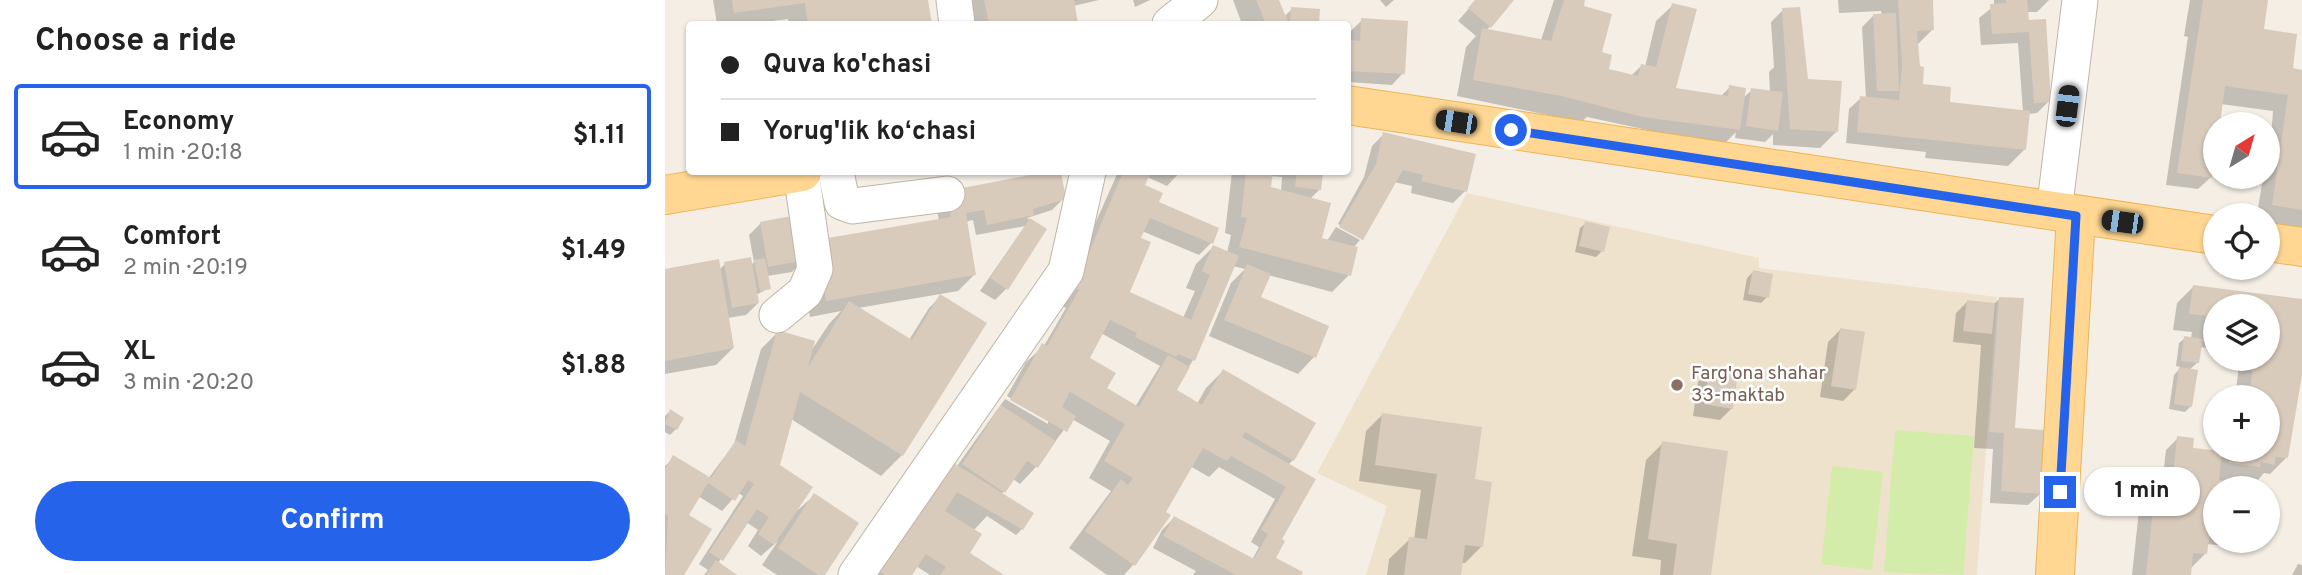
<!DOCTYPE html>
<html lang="en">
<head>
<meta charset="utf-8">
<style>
	body { margin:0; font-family:Overpass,sans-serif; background:#f6f6f6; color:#222; height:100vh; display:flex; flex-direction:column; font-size:26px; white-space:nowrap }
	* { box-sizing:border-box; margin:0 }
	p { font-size:23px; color:#767676 }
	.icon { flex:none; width:38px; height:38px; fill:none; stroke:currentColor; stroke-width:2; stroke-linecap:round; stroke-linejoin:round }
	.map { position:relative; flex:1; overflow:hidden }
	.sheet { display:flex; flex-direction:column; background:#fff; width:665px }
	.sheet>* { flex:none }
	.hud { position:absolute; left:21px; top:21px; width:665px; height:154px; border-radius:7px; box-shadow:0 2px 5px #0004; display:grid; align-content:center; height:154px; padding:0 35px; background:#fff }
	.needle { width:46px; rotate:37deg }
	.fabs { position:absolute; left:1538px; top:112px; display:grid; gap:14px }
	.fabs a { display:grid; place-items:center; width:77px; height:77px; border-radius:50%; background:#fff; box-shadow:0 2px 5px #0004; font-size:35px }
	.end { position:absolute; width:32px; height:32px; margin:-16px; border:9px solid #2563eb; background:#fff; box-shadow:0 0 0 4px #fff }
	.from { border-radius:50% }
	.bubble { position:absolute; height:49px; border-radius:24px; background:#fff; box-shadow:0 2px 5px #0004; font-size:23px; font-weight:700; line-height:49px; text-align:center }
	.car { position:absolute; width:21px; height:42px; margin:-21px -10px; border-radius:9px; box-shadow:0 0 5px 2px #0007; background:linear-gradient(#222 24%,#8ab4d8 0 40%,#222 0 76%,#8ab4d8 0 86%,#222 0) }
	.hud b { display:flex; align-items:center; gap:24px; height:66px; font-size:26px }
	.hud b+b { border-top:2px solid #e0e0e0 }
	.hud i { width:18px; height:18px; background:#222 }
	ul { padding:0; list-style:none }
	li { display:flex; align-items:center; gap:21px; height:105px; margin:0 14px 10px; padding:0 21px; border:4px solid transparent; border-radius:7px }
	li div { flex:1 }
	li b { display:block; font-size:26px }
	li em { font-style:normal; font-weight:700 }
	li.current { border-color:#2563eb }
	li>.icon { width:63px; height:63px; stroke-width:1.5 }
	h2 { padding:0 35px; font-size:32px; line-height:84px }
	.cta { display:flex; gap:14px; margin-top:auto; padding:14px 35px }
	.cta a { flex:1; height:80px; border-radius:42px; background:#2563eb; color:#fff; font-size:28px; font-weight:700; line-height:80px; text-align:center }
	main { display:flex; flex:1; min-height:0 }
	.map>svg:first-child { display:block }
</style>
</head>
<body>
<main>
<section class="sheet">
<h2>Choose a ride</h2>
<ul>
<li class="current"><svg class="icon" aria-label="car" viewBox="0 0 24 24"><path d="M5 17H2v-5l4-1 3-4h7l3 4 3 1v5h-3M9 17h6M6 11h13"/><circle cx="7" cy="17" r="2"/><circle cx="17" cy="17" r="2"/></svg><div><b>Economy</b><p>1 min · 20:18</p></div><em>$1.11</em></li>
<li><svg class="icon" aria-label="car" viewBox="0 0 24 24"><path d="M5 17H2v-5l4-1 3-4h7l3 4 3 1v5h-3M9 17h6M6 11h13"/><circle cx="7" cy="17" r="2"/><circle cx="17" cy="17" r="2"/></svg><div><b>Comfort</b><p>2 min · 20:19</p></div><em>$1.49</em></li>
<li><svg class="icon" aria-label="car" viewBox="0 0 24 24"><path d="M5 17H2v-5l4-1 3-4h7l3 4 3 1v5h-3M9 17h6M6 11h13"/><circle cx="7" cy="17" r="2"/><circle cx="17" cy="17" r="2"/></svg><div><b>XL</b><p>3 min · 20:20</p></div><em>$1.88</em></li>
</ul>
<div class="cta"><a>Confirm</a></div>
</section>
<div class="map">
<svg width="1637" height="575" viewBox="0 0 1637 575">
	<rect width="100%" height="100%" fill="#f4eee4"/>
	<polygon fill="#eee2cd" points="802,193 1094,258 1094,268 1332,297 1312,575 701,575 722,506 652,473"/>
	<g fill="#d3eca9">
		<polygon points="1230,430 1309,436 1298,575 1219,572"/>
		<polygon points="1167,466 1218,472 1207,570 1156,564"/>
	</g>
	<g fill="#0003" fill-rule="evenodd">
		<polygon points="48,0 262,0 266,24 124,24 123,19 84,24 52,24"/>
		<polygon points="300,0 434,0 408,6 411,24 304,24"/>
		<polygon points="468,0 485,0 470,7"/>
		<polygon points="568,0 613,0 619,17 627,9 653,10 652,24 577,24"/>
		<polygon points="715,0 729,0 721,7"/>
		<polygon points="811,0 847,0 821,31 876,40 889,0 919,0 917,8 941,75 966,76 976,66 980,67 991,21 1008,5 1009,90 1056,96 1065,87 1077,99 1087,90 1105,92 1104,72 1109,67 1106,22 1118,10 1142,81 1172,131 1155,148 1108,145 1108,134 1100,142 1070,138 1071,132 1057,146 922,117 916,122 792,96 801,47 811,36 793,21"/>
		<polygon points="1173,0 1266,0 1268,29 1252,45 1256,86 1283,104 1358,112 1353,43 1316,45 1314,18 1329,6 1329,0 1384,0 1372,12 1361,12 1384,101 1372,113 1363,114 1359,150 1343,166 1260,158 1261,152 1181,143 1184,109 1196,98 1201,98 1197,27 1208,16 1217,15 1216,11 1174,13"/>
		<polygon points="1525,0 1602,0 1597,31 1626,70 1637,72 1637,229 1603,224 1603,215 1592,215 1598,177 1603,177 1608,111 1556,104 1553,124 1550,124 1545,178 1533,189 1501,185 1523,37 1519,36"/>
		<polygon points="697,20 738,73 727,85 682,82 682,42 685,32"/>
		<polygon points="719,134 800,191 788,203 746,193 747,186 729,182 696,240 696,237 673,224 699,177 707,146"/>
		<polygon points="394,172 399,198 387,210 362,218 380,229 341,289 330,300 315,291 360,226 311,235 308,220 300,222 309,275 293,291 193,308 244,340 264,308 276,296 319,324 237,455 216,476 126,419 113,464 127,515 150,495 158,575 112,575 97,565 113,541 96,556 83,546 93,530 81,522 53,563 69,575 39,575 43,570 34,564 78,496 73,493 57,511 33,496 21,515 17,575 0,575 0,466 9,458 43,479 69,444 96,349 113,332 146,351 164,324 176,311 145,317 135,263 127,272 102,276 104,288 91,295 93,303 81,315 62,318 68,348 51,365 0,374 0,271 54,270 60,264 86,265 89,262 84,235 96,223 138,255 274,221 271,204 282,192"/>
		<path d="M453 172H515L502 186 482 177 478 186 492 203 552 229 546 243 534 255 477 231 463 293 518 318 530 291 521 288 531 264 548 247 562 253 566 235 560 233 567 172H657L655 189 645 199 655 239 662 241 671 227 695 240 688 248 684 275 667 292 603 275 594 298 649 357 633 374 544 336 566 283 580 269 568 266 528 360 506 397 532 404 541 388 558 371 628 460 623 465 649 480 614 541 605 565 634 575H528L531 571 488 548 497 530 509 518 587 560 594 547 586 542 610 499 554 467 544 477 525 466 499 512 504 515 468 565 459 575H442L404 548 446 491 424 478 445 441 407 419 371 467 355 484 348 479 336 495 366 514 357 529 351 535 322 516 308 531 303 552 335 575H265L251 566 245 575H204L292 466 340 399 383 424V420L342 396 361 362 379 346 401 308 394 305ZM606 176 617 177 616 192 604 189ZM436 333 495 366 470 407 440 389 419 365Z"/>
		<polygon points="921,223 937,251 931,257 910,252 915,228"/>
		<polygon points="1088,272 1102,297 1096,303 1078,300 1082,278"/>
		<polygon points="1529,286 1637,301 1621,458 1605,474 1599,473 1592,481 1581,479 1577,484 1599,488 1550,488 1550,541 1589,541 1582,548 1542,544 1540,554 1524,570 1524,575 1467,575 1476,492 1492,475 1498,476 1501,450 1513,438 1526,449 1552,452 1603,450 1603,397 1570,397 1575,359 1603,359 1603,306 1550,306 1550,349 1535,347 1532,363 1524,370 1526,406 1520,412 1504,409 1509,375 1516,367 1511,366 1514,343 1520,338 1526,338 1527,332 1508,330 1512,303"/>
		<polygon points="1334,299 1349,429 1375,494 1363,505 1325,503 1328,449 1309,448 1316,345 1288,342 1291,313 1303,301 1328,305"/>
		<polygon points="1175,330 1190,389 1178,401 1155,397 1163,342"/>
		<polygon points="1045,370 1067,408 1055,420 1028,416 1033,382"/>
		<polygon points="5,411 11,429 5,435 0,432 0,416"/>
		<polygon points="718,414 808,481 816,547 800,563 796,563 794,575 722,575 724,559 745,539 749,539 756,490 694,481 701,431"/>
		<polygon points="998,443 1045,575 995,575 996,560 967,556 981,460"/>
		<polygon points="1633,564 1637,565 1637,575 1627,575"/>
	</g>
	<g fill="#d9cbbc">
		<polygon points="67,0 263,0 267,24 143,24 140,3 69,13"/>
		<polygon points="319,0 409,0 413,24 324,24"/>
		<polygon points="591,0 614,0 624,24 601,24"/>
		<polygon points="810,0 849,0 826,28 803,8"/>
		<polygon points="899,0 920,0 919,6 947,14 937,52 947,55 944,69 973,76 976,64 991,67 1007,3 1032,9 1011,88 1063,96 1064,85 1081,88 1075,130 978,117 896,96 808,80 817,28 886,41"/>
		<polygon points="1233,0 1268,0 1269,30 1252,31 1255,66 1259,67 1258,84 1286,87 1285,102 1365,111 1361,150 1192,132 1195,96 1234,100 1237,65"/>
		<polygon points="1341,0 1362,0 1364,20 1381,19 1386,102 1369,103 1364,32 1327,34 1325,4 1341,3"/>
		<polygon points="1538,0 1603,0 1599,29 1632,34 1628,68 1637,70 1637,210 1607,205 1623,95 1560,86 1555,124 1550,124 1547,178 1512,173"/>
		<polygon points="626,7 655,9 654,24 625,24"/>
		<polygon points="1135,7 1143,79 1177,81 1173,132 1125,129 1117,8"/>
		<polygon points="1231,13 1234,91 1212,91 1208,14"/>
		<polygon points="696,18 743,21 740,74 682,71 682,40 695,41"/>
		<polygon points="1086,88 1118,92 1113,131 1081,126"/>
		<polygon points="718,132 811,154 802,192 756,181 758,175 738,170 698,240 674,227 711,164"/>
		<polygon points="381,172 396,172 401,199 368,209 369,215 322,225 319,210 301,213 311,275 161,301 151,240 286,217 282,191"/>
		<polygon points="458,172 486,172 480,185 498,193 494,202 554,228 548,244 485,218 476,238 486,242 465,292 526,320 545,275 537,271 548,245 574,256 530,361 513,354 511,357 470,337 472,333 445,320 425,358 451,373 442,388 474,407 503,355 525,367 512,390 537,405 558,369 651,423 629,461 580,432 577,437 651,479 617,539 620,541 611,558 638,572 636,575 571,575 498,536 509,516 589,559 603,534 596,530 621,487 566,456 562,461 538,448 501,512 506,515 470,566 420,531 456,479 463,485 468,478 439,461 460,424 405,392 397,407 411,416 402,432 345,400 377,343 382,346 414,290 409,288"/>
		<polygon points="581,172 608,172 606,187 666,203 657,238 693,247 686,276 574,247 582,218 576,217"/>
		<polygon points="632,172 658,172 656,190 630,187"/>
		<polygon points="132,215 140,260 103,267 95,222"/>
		<polygon points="365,218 382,229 343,290 325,278"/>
		<polygon points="920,221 945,227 939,252 914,246"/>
		<polygon points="86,257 94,303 67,308 59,262"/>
		<polygon points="100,258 106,289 95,291 89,260"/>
		<polygon points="54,259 69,348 0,361 0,269"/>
		<polygon points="582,264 606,274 596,297 664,326 651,358 559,320"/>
		<polygon points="1088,270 1108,274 1104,298 1083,294"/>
		<polygon points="1528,285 1637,299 1637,375 1623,458 1611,457 1610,465 1596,462 1595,467 1564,463 1566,450 1603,450 1603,397 1584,397 1589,359 1603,359 1603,306 1550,306 1550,331 1541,329 1543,316 1524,314"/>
		<polygon points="275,294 322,323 238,456 135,392 115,465 148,487 109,545 93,534 104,517 92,509 58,561 44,552 89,484 83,480 70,501 43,483 24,515 47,529 19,575 0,575 3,516 0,514 0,469 8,455 46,478 71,440 80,446 112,330 150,341 143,367 184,301 247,340"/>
		<polygon points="1334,297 1359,298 1350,428 1380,430 1376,494 1336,491 1339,433 1324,432"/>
		<polygon points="1302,300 1330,303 1327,334 1298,331"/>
		<polygon points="1175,328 1200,332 1191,390 1166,386"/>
		<polygon points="1519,336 1538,339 1534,363 1516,361"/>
		<polygon points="1514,367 1533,370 1527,407 1509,404"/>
		<polygon points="1044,368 1073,373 1068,409 1039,404"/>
		<polygon points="336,405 391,441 373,468 362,461 340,493 297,464"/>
		<polygon points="5,409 19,418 12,430 0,424"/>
		<polygon points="717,413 817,427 810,479 827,482 818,547 800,545 796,575 739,575 744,537 762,539 772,474 710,465"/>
		<polygon points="1512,436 1529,438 1528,448 1557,451 1554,480 1601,485 1600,488 1550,488 1550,533 1545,532 1542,554 1528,553 1526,575 1481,575 1492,473 1508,475"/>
		<polygon points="997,441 1063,451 1046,575 1008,575 1012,544 983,539"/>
		<polygon points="284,460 369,513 358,530 292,492 280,511 317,534 305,553 339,575 275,575 281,567 261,554 247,575 220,575 211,569"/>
		<polygon points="149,493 194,523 160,575 153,575 113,548"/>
		<polygon points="51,560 72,575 41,575"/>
	</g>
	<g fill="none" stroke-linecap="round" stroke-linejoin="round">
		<defs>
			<g id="minor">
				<polyline points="289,0 292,24"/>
				<polyline points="505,24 535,0"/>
				<polyline points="171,172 177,202 188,206 282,194"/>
				<polyline points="1389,212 1415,0"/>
				<polyline points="112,315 140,292 150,269 136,172"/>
				<polyline points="191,575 401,271 423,172"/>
			</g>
			<g id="major">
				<polyline points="682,105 1550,235"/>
				<polyline points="0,195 137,172"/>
				<polyline points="1603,242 1637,247"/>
				<polyline points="1390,575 1411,216"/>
			</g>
		</defs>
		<use href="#minor" stroke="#c0b5a6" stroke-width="37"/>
		<use href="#major" stroke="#edb458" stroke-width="40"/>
		<use href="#minor" stroke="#fff" stroke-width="35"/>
		<use href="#major" stroke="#ffd792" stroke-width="38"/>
	</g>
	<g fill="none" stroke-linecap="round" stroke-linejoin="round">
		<polyline stroke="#2563eb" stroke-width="9" points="846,130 1411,216 1395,492"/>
	</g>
	<circle fill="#8d6e63" stroke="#fff" stroke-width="2.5" cx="1012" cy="385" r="7"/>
	<g text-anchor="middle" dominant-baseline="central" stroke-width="5" stroke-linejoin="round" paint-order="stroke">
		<g font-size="19" fill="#785e54" stroke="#fff" text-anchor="start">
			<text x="1026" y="374">Farg'ona shahar<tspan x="1026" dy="22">33-maktab</tspan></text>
		</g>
	</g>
</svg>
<div class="fabs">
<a><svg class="needle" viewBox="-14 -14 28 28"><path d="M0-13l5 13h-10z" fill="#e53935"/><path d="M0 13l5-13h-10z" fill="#767676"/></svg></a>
<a><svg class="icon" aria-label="locate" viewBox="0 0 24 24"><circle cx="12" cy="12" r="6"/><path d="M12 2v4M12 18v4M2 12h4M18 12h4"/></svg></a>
<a><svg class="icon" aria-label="layers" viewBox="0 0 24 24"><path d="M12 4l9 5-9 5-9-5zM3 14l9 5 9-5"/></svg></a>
<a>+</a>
<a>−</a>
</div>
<i class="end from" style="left:846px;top:130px"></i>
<i class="end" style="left:1395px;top:492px"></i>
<div class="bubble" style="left:1419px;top:467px;width:116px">1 min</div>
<i class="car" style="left:1402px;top:106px;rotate:7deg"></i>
<i class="car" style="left:791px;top:122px;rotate:279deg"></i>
<i class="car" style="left:1457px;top:222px;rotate:278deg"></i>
<div class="hud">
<b><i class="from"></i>Quva ko'chasi</b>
<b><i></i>Yorug'lik koʻchasi</b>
</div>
</div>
</main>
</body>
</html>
